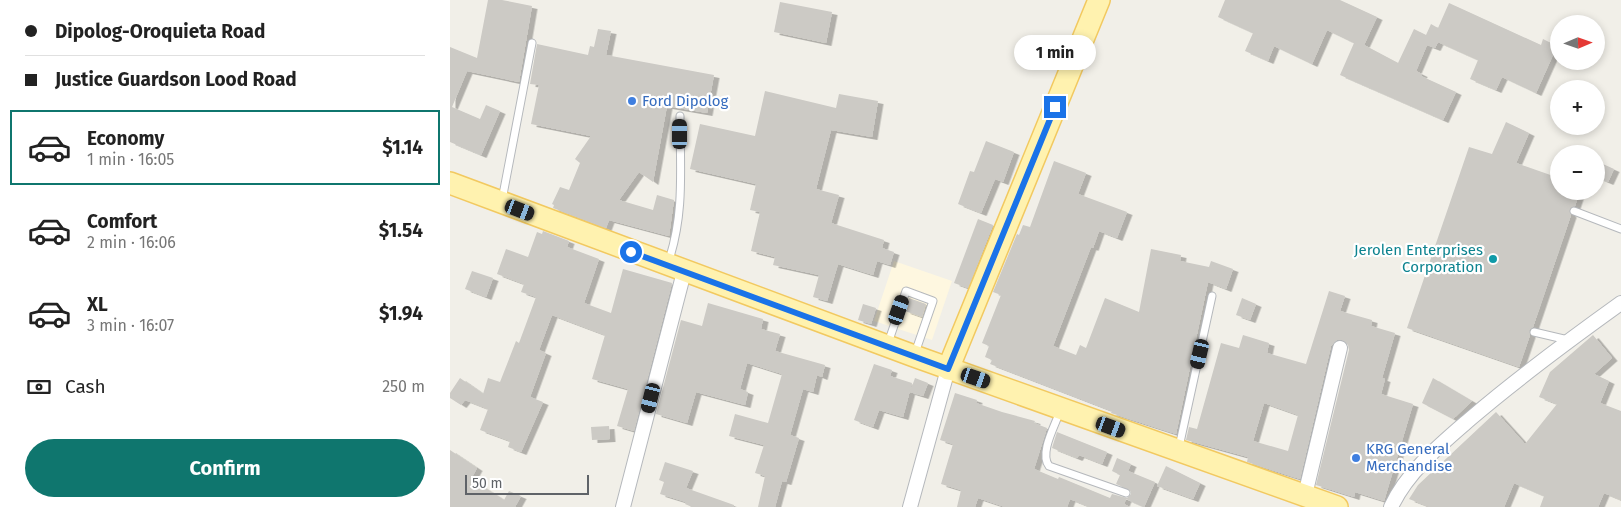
<!DOCTYPE html>
<html lang="en">
<head>
<meta charset="utf-8">
<style>
	body { margin:0; font-family:"Fira Sans",sans-serif; background:#f6f6f6; color:#222; height:100vh; display:flex; flex-direction:column; font-size:19px; white-space:nowrap }
	* { box-sizing:border-box; margin:0 }
	p { font-size:16px; color:#767676 }
	.icon { flex:none; width:28px; height:28px; fill:none; stroke:currentColor; stroke-width:2; stroke-linecap:round; stroke-linejoin:round }
	.map { position:relative; flex:1; overflow:hidden }
	.sheet { display:flex; flex-direction:column; background:#fff; width:450px }
	.sheet>* { flex:none }
	.top-card { display:grid; align-content:center; height:110px; padding:0 25px; background:#fff }
	.needle { width:32px; rotate:88deg }
	.controls { position:absolute; left:1100px; top:15px; display:grid; gap:10px }
	.controls a { display:grid; place-items:center; width:55px; height:55px; border-radius:50%; background:#fff; box-shadow:0 2px 8px #0003; font-size:25px }
	.scale { position:absolute; left:15px; bottom:12px; width:124px; box-sizing:border-box; padding-left:5px; border:2px solid #5f6368; border-top:0; font-size:14px; line-height:18px; white-space:nowrap; color:#5f6368; -webkit-text-stroke:4px #fff; paint-order:stroke }
	.end { position:absolute; width:22px; height:22px; margin:-11px; border:6px solid #1a73e8; background:#fff; box-shadow:0 0 0 2px #fff }
	.from { border-radius:50% }
	.bubble { position:absolute; height:35px; border-radius:18px; background:#fff; box-shadow:0 2px 8px #0003; font-size:16px; font-weight:700; line-height:35px; text-align:center }
	.car { position:absolute; width:15px; height:30px; margin:-15px -8px; border-radius:6px; box-shadow:0 0 4px 1px #0007; background:linear-gradient(#222 24%,#8ab4d8 0 40%,#222 0 76%,#8ab4d8 0 86%,#222 0) }
	.top-card b { display:flex; align-items:center; gap:18px; height:48px; font-size:19px }
	.top-card b+b { border-top:1px solid #e0e0e0 }
	.top-card i { width:12px; height:12px; background:#222 }
	ul { padding:0; list-style:none }
	li { display:flex; align-items:center; gap:15px; height:75px; margin:0 10px 8px; padding:0 15px; border:2px solid transparent; border-radius:0px }
	li div { flex:1 }
	li b { display:block; font-size:19px }
	li em { font-style:normal; font-weight:700 }
	li.on { border-color:#0f766e }
	li>.icon { width:45px; height:45px; stroke-width:1.5 }
	.pay { display:flex; align-items:center; gap:12px; height:55px; padding:0 25px; font-size:19px }
	.pay p { margin-inline-start:auto }
	.action { display:flex; gap:10px; margin-top:auto; padding:10px 25px }
	.action a { flex:1; height:58px; border-radius:30px; background:#0f766e; color:#fff; font-size:20px; font-weight:700; line-height:58px; text-align:center }
	main { display:flex; flex:1; min-height:0 }
	.map>svg:first-child { display:block }
</style>
</head>
<body>
<main>
<section class="sheet">
<div class="top-card">
<b><i class="from"></i>Dipolog-Oroquieta Road</b>
<b><i></i>Justice Guardson Lood Road</b>
</div>
<ul>
<li class="on"><svg class="icon" aria-label="car" viewBox="0 0 24 24"><path d="M5 17H2v-5l4-1 3-4h7l3 4 3 1v5h-3M9 17h6M6 11h13"/><circle cx="7" cy="17" r="2"/><circle cx="17" cy="17" r="2"/></svg><div><b>Economy</b><p>1 min · 16:05</p></div><em>$1.14</em></li>
<li><svg class="icon" aria-label="car" viewBox="0 0 24 24"><path d="M5 17H2v-5l4-1 3-4h7l3 4 3 1v5h-3M9 17h6M6 11h13"/><circle cx="7" cy="17" r="2"/><circle cx="17" cy="17" r="2"/></svg><div><b>Comfort</b><p>2 min · 16:06</p></div><em>$1.54</em></li>
<li><svg class="icon" aria-label="car" viewBox="0 0 24 24"><path d="M5 17H2v-5l4-1 3-4h7l3 4 3 1v5h-3M9 17h6M6 11h13"/><circle cx="7" cy="17" r="2"/><circle cx="17" cy="17" r="2"/></svg><div><b>XL</b><p>3 min · 16:07</p></div><em>$1.94</em></li>
</ul>
<div class="pay"><svg class="icon" aria-label="cash" viewBox="0 0 24 24"><path d="M3 7h18v10H3z"/><circle cx="12" cy="12" r="2"/></svg>Cash<p>250 m</p></div>
<div class="action"><a>Confirm</a></div>
</section>
<div class="map">
<svg width="1171" height="507" viewBox="0 0 1171 507">
	<defs>
		<filter id="shadow"><feDropShadow dx="5.5" dy="3" stdDeviation="0" flood-color="#0004"/></filter>
	</defs>
	<rect width="100%" height="100%" fill="#f1efe8"/>
	<polygon fill="#fef7e0" points="444,261 502,281 482,340 424,321"/>
	<g fill="#cccac5" fill-rule="evenodd" filter="url(#shadow)">
		<polygon points="38,0 52,0 82,6 69,82 17,71 2,107 30,119 36,105 50,111 31,155 0,142 0,47 27,58"/>
		<polygon points="775,0 890,0 927,17 914,45 948,63 964,29 976,35 981,24 988,28 999,3 1091,45 1093,39 1107,46 1086,93 1052,77 1046,90 1020,79 1028,60 988,42 985,48 977,45 966,71 972,74 971,76 1006,92 993,120 890,75 904,43 877,30 862,64 824,46 818,61 795,51 803,33 768,17"/>
		<polygon points="330,2 382,12 376,43 324,32"/>
		<polygon points="148,29 161,31 156,55 264,75 257,113 217,106 203,182 189,172 169,200 203,210 207,195 224,200 219,236 159,220 156,228 103,208 104,205 102,204 110,187 119,190 130,163 125,159 141,136 81,124 89,85 80,84 87,44 138,55 140,46 144,47"/>
		<polygon points="315,91 386,108 389,94 428,101 422,137 381,130 366,189 389,195 381,223 434,240 432,248 444,252 440,265 427,261 423,275 388,264 377,301 363,297 369,275 323,265 325,257 301,251 310,212 300,210 306,184 240,169 250,124 305,136"/>
		<polygon points="1056,122 1079,133 1066,163 1109,178 1109,191 1130,191 1125,206 1119,210 1121,215 1083,327 1079,330 1080,335 1069,367 957,328 1019,147 1042,154"/>
		<polygon points="536,141 564,152 553,182 545,179 531,213 508,204 520,171 524,172"/>
		<polygon points="604,161 636,173 628,194 677,212 667,238 649,231 643,248 641,247 603,346 626,355 630,345 636,348 655,298 689,312 701,249 731,255 730,261 759,267 761,261 783,269 776,289 758,282 726,434 661,413 662,411 540,364 542,360 535,357 539,346 532,343 551,295 543,292 567,234 569,235 573,225 580,227"/>
		<polygon points="1146,161 1164,169 1158,182 1146,177"/>
		<polygon points="528,219 543,225 518,288 504,283"/>
		<polygon points="93,231 119,241 117,247 149,259 134,303 161,313 173,269 222,283 184,431 167,426 178,389 142,379 155,335 102,315 89,350 96,353 80,397 93,402 71,452 58,447 60,441 30,430 38,409 15,400 11,405 0,398 0,393 10,378 33,394 38,378 50,382 66,341 69,343 86,297 71,292 74,284 47,274 56,249 78,257 87,232 92,234"/>
		<polygon points="22,271 43,278 36,297 15,289"/>
		<path d="M879 291 895 296 890 311 922 320 921 326 945 333 932 378 935 379 931 394 963 404 934 501 905 492 904 497 866 485 899 350 898 345 892 340H887L881 346 850 479 797 462 798 457 736 440 739 427 747 429 771 343 789 348 793 335 819 343 817 353 856 364ZM814 403 848 415 838 451 803 441Z"/>
		<polygon points="459,298 476,304 472,317 455,311"/>
		<polygon points="792,298 806,304 800,320 786,315"/>
		<polygon points="258,303 313,319 311,329 330,334 325,351 375,365 372,377 367,375 363,392 353,389 340,435 349,438 336,482 332,481 325,507 308,507 315,476 305,473 314,445 279,436 285,414 318,423 332,374 297,363 290,389 298,392 295,405 246,392 237,423 206,414 231,320 252,326"/>
		<polygon points="413,304 426,308 421,324 408,320"/>
		<polygon points="1143,335 1162,358 1144,374 1159,381 1150,403 1171,411 1171,500 1154,493 1148,507 1090,507 1094,496 1064,483 1054,507 980,507 959,499 968,485 1046,412 1075,444 1107,404 1089,397 1100,372"/>
		<polygon points="424,364 442,370 440,376 462,383 453,417 429,410 423,427 404,420"/>
		<polygon points="465,378 478,383 473,396 460,392"/>
		<polygon points="983,378 1022,401 1003,419 972,403"/>
		<polygon points="505,393 527,400 526,403 552,412 585,421 584,423 597,428 584,469 608,479 609,477 660,498 662,494 677,498 681,494 680,490 666,484 670,475 662,471 667,458 681,464 678,471 705,482 694,507 676,499 674,504 680,507 640,507 620,499 617,507 555,507 528,498 525,507 507,507 511,490 491,484 503,444 490,440"/>
		<polygon points="159,426 160,439 142,440 141,427"/>
		<polygon points="607,432 657,452 652,464 629,455 627,458 602,448"/>
		<polygon points="0,450 27,468 21,479 54,500 59,491 71,496 65,507 0,507"/>
		<polygon points="215,462 243,471 236,488 284,505 284,507 242,507 235,504 236,502 210,494 214,482 209,480"/>
		<polygon points="716,466 750,483 743,499 707,486"/>
	</g>
	<g fill="none" stroke-linecap="round" stroke-linejoin="round">
		<defs>
			<g id="lane">
				<polyline points="52,200 82,43"/>
				<polyline points="1124,211 1171,229"/>
				<path d="M218 263C235 213 230 168 230 116"/>
				<polyline points="1084,332 1118,340"/>
				<polyline points="438,343 456,291 483,301 465,353"/>
				<path d="M610 411C605 426 589 453 599 466L676 493"/>
				<polyline points="729,447 762,296"/>
			</g>
			<g id="street">
				<polyline points="855,495 890,348"/>
				<polyline points="173,507 234,272"/>
				<polyline points="460,507 498,369"/>
				<path d="M941 507C957 472 991 444 1020 419 1069 377 1118 341 1171 303"/>
			</g>
			<g id="primary">
				<polyline points="0,183 464,356 887,507"/>
				<polyline points="498,369 649,0"/>
			</g>
		</defs>
		<use href="#lane" stroke="#b5b8bc" stroke-width="9"/>
		<use href="#street" stroke="#b5b8bc" stroke-width="16"/>
		<use href="#primary" stroke="#f2c960" stroke-width="24"/>
		<use href="#lane" stroke="#fff" stroke-width="7"/>
		<use href="#street" stroke="#fff" stroke-width="14"/>
		<use href="#primary" stroke="#fff2af" stroke-width="21"/>
	</g>
	<g fill="none" stroke-linecap="round" stroke-linejoin="round">
		<polyline stroke="#1a73e8" stroke-width="6" points="181,252 498,369 605,107"/>
	</g>
	<g fill="#3f7fe0" stroke="#fff" stroke-width="2">
		<circle cx="182" cy="101" r="5"/>
		<circle cx="906" cy="458" r="5"/>
	</g>
	<circle fill="#0f9aa8" stroke="#fff" stroke-width="2" cx="1043" cy="259" r="5"/>
	<g text-anchor="middle" dominant-baseline="central" stroke-width="4.5" stroke-linejoin="round" paint-order="stroke">
		<g font-size="15" fill="#366cbe" stroke="#fff" text-anchor="start">
			<text x="192" y="101">Ford Dipolog</text>
			<text x="916" y="449">KRG General<tspan x="916" dy="17">Merchandise</tspan></text>
		</g>
		<g font-size="15" fill="#0d838f" stroke="#fff" text-anchor="end">
			<text x="1033" y="250">Jerolen Enterprises<tspan x="1033" dy="17">Corporation</tspan></text>
		</g>
	</g>
</svg>
<div class="controls">
<a><svg class="needle" viewBox="-14 -14 28 28"><path d="M0-13l5 13h-10z" fill="#e53935"/><path d="M0 13l5-13h-10z" fill="#767676"/></svg></a>
<a>+</a>
<a>−</a>
</div>
<div class="scale">50 m</div>
<i class="end from" style="left:181px;top:252px"></i>
<i class="end" style="left:605px;top:107px"></i>
<div class="bubble" style="left:564px;top:35px;width:82px">1 min</div>
<i class="car" style="left:230px;top:134px;rotate:0deg"></i>
<i class="car" style="left:70px;top:210px;rotate:111deg"></i>
<i class="car" style="left:449px;top:310px;rotate:19deg"></i>
<i class="car" style="left:750px;top:354px;rotate:193deg"></i>
<i class="car" style="left:526px;top:378px;rotate:109deg"></i>
<i class="car" style="left:201px;top:398px;rotate:194deg"></i>
<i class="car" style="left:661px;top:427px;rotate:110deg"></i>
</div>
</main>
</body>
</html>
